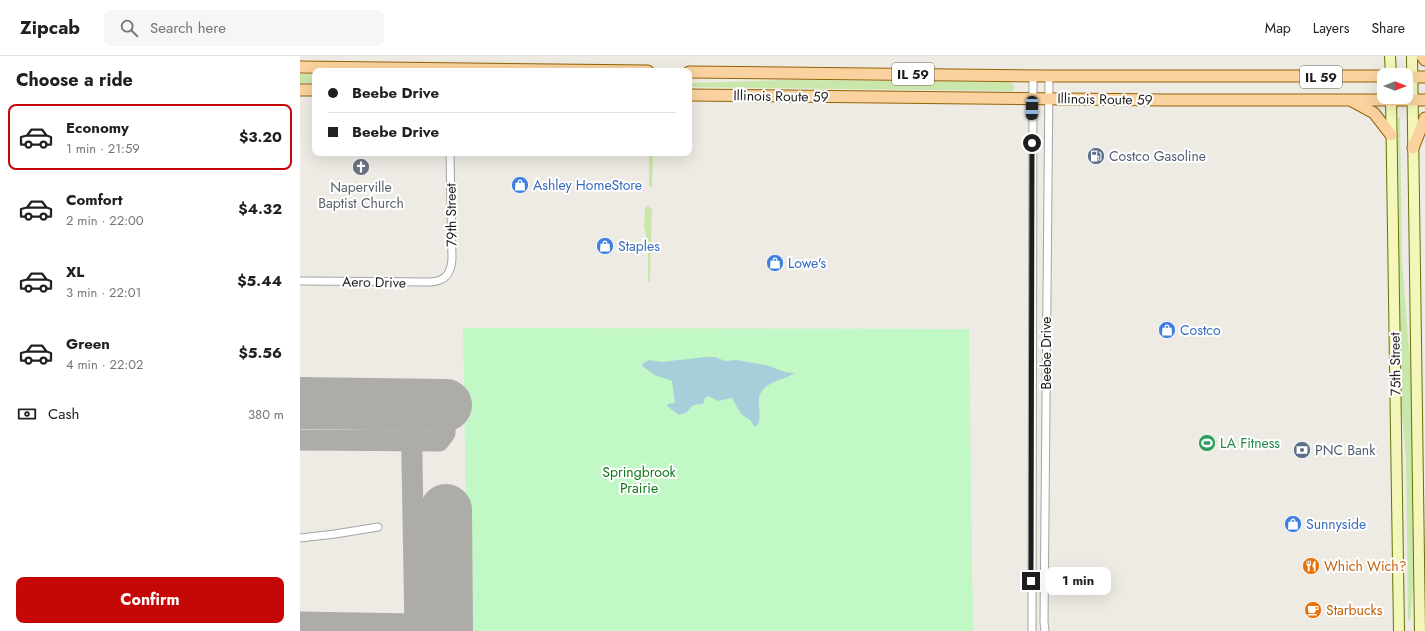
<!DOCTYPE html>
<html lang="en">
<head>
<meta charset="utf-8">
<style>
	body { margin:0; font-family:Jost,sans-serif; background:#f6f6f6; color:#202124; height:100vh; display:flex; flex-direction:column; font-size:15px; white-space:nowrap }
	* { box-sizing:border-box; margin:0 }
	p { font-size:13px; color:#757577 }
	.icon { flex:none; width:22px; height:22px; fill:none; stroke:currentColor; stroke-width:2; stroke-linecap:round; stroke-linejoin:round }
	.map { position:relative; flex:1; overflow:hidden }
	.sheet { display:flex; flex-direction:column; background:#fff; width:300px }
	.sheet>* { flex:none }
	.top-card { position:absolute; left:12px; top:12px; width:380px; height:88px; border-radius:8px; box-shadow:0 4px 16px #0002; display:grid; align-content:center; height:88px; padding:0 16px; background:#fff }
	.needle { width:26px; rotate:90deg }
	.controls { position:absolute; left:1077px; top:12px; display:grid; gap:8px }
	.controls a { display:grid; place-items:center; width:36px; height:36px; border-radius:8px; background:#fff; box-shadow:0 4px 16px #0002; font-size:20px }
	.end { position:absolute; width:18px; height:18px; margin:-9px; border:5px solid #1e1e1e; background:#fff; box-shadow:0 0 0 2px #fff }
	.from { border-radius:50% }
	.bubble { position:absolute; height:28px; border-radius:8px; background:#fff; box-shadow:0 4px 16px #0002; font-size:13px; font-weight:700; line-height:28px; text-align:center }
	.car { position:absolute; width:12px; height:24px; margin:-12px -6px; border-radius:5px; box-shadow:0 0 3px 1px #0007; background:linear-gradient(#222 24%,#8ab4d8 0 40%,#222 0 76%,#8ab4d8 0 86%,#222 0) }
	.top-card b { display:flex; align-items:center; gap:14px; height:38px; font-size:15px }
	.top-card b+b { border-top:1px solid #e0e0e0 }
	.top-card i { width:10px; height:10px; background:#202124 }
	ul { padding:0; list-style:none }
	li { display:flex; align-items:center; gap:12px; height:66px; margin:0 8px 6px; padding:0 8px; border:2px solid transparent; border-radius:8px }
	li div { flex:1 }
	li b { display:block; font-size:15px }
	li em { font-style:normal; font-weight:700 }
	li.active { border-color:#c50706 }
	li>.icon { width:36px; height:36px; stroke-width:1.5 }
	h2 { padding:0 16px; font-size:18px; line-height:48px }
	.pay { display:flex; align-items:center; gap:10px; height:44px; padding:0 16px; font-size:15px }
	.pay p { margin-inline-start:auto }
	.action { display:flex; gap:8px; margin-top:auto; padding:8px 16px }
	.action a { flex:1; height:46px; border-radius:8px; background:#c50706; color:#fff; font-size:16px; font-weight:700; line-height:46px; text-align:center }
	header { display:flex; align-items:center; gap:24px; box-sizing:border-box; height:56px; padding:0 20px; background:#fff; border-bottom:1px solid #e0e0e0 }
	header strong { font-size:19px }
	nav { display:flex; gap:22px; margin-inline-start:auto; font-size:14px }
	.search { width:280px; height:36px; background:#f6f6f6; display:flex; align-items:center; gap:10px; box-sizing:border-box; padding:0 14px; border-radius:8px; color:#757577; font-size:15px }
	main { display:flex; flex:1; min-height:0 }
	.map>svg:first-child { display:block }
</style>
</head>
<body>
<header>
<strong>Zipcab</strong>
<div class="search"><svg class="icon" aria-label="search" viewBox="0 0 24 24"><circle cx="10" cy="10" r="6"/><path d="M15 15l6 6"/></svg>Search here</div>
<nav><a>Map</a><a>Layers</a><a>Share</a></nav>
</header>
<main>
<section class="sheet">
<h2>Choose a ride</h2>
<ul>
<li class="active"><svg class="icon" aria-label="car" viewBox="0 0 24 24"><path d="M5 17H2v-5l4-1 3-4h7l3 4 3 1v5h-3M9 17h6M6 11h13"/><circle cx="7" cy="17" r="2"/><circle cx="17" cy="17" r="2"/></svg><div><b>Economy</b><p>1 min · 21:59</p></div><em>$3.20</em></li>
<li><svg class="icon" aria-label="car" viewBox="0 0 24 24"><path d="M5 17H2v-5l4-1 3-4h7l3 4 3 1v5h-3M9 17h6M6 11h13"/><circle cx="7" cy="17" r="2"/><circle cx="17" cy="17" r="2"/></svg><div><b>Comfort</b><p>2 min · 22:00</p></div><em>$4.32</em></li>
<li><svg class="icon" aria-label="car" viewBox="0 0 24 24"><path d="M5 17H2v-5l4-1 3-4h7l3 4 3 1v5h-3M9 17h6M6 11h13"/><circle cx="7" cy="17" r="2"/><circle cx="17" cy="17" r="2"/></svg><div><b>XL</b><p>3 min · 22:01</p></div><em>$5.44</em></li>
<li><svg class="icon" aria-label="car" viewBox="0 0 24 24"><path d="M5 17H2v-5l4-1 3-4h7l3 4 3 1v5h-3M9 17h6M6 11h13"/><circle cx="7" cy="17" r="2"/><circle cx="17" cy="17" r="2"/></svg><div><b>Green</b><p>4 min · 22:02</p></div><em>$5.56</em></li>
</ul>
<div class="pay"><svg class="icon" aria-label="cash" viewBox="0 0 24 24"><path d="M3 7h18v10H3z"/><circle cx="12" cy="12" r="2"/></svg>Cash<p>380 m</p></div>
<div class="action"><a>Confirm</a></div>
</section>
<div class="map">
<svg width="1125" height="575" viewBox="0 0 1125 575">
	<rect width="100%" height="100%" fill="#eeebe4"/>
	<g fill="#c9e7ab">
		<rect x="0" y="18" width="15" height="9"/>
		<polygon points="487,24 709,26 713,28 715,32 712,35 389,31 389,27"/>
		<polygon points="1098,62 1100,62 1102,204 1112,331 1114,521 1110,564 1108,564 1106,402 1100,335"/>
		<polygon points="349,97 353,99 352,131 349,131"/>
		<polygon points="348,150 352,153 350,226 348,226 348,191 344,170 345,152"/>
	</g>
	<polygon fill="#c2f8c6" points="163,272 669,273 673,575 168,575"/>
	<path fill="#a6cfdb" d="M406 301H415L425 305 436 304 466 309 485 316 495 317C486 323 469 325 462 335 454 344 465 365 455 371L450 364 441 358 432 342 418 345 408 340 405 342 403 348 393 349 387 356 379 359 367 350 368 348 375 347 372 325 355 319 342 310 343 307 350 304 361 306Z"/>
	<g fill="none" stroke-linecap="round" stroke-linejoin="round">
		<g stroke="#adaca8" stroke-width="21">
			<polyline points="111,348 115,575"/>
			<polyline points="0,384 139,385 145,377 146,349"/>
			<polyline points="0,566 114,568"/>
		</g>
		<g stroke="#adaca8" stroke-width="52">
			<polyline points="0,347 146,349"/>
			<polyline points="146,454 147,575"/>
		</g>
		<defs>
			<g id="street">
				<path d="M0 225 131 226C145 225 151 218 152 203L150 97"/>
				<polyline points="0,482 35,478 78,471"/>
				<polyline points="732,575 733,19"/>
				<polyline points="745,575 744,566 749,20"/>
			</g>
			<g id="secondary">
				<polyline points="1090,0 1091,19"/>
				<polyline points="1112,0 1120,575"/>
				<polyline points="1091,41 1099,575"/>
			</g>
			<g id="primary">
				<polyline points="1122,0 1125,4"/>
				<polyline points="0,11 348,15"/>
				<polyline points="389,16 749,20 1084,20"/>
				<polyline points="1106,21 1125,21"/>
				<polyline points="0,34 15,34"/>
				<polyline points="389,39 864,44 1125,44"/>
				<polyline points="1052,45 1074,57 1091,79"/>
				<polyline points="1113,92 1125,62"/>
			</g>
		</defs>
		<use href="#street" stroke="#a5a5a5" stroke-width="9"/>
		<use href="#secondary" stroke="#667108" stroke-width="12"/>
		<use href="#primary" stroke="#936405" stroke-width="13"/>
		<use href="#street" stroke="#fff" stroke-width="7"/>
		<use href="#secondary" stroke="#f4f7b9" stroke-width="10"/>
		<use href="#primary" stroke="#f9d29f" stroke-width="11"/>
	</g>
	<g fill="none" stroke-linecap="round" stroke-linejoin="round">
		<polyline stroke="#1e1e1e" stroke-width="5" points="731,525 732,87"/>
	</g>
	<defs>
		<symbol id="fuel-disc" viewBox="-11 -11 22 22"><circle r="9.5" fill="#5c6f8a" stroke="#fff"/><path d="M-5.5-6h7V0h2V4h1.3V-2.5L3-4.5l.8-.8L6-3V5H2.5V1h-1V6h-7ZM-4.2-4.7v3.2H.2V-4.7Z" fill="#fff"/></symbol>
		<symbol id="church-disc" viewBox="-11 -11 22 22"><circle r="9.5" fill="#6b7280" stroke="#fff"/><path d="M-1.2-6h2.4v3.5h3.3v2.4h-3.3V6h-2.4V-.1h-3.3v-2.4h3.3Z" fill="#fff"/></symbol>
		<symbol id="shop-disc" viewBox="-11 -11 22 22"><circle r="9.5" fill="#3f7fe0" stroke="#fff"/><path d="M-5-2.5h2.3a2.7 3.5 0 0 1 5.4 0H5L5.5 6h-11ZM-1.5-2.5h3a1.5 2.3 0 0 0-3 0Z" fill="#fff"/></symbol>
		<symbol id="stadium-disc" viewBox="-11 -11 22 22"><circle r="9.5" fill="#2e9e5b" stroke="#fff"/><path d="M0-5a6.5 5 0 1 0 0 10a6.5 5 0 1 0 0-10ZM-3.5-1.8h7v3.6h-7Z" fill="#fff"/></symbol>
		<symbol id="bank-disc" viewBox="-11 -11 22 22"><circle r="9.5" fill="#5c6f8a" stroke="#fff"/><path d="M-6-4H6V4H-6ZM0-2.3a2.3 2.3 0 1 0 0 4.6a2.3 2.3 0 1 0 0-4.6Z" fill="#fff"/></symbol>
		<symbol id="restaurant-disc" viewBox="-11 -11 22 22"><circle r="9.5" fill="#e8710a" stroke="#fff"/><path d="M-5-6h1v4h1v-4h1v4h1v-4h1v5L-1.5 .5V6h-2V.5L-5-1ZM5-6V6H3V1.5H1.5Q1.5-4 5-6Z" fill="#fff"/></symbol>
		<symbol id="cafe-disc" viewBox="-11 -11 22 22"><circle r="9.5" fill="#e8710a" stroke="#fff"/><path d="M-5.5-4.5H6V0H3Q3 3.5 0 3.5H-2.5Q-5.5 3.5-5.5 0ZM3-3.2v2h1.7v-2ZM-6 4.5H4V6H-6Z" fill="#fff"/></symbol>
	</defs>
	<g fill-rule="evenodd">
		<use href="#fuel-disc" x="786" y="90" width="20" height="20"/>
		<use href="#church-disc" x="51" y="101" width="20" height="20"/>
		<use href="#shop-disc" x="210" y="119" width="20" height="20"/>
		<use href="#shop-disc" x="295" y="180" width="20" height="20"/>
		<use href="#shop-disc" x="465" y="197" width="20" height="20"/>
		<use href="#shop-disc" x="857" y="264" width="20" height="20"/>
		<use href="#stadium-disc" x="897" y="377" width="20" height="20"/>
		<use href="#bank-disc" x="992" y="384" width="20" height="20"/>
		<use href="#shop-disc" x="983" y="458" width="20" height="20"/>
		<use href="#restaurant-disc" x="1001" y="500" width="20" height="20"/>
		<use href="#cafe-disc" x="1003" y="544" width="20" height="20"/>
	</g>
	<g text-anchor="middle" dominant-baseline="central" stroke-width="4" stroke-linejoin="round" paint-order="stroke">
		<g fill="#fff" stroke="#626262" stroke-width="1">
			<rect x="592" y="7" width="42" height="22" rx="3"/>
			<rect x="1000" y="10" width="42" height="22" rx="3"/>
		</g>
		<g font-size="13" font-weight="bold" fill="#1e1e1e">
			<text x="613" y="18">IL 59</text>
			<text x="1021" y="21">IL 59</text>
		</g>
		<g font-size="14" fill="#1e1e1e" stroke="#fff">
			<text transform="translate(481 40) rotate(1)">Illinois Route 59</text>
			<text transform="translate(805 43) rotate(1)">Illinois Route 59</text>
			<text transform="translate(151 159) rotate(-91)">79th Street</text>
			<text transform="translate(74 226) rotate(1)">Aero Drive</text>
			<text transform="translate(746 297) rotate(-90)">Beebe Drive</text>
			<text transform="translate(1095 308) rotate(-91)">75th Street</text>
		</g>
		<g font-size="14" fill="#4e5e75" stroke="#fff" text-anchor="start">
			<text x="809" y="100">Costco Gasoline</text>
			<text x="1015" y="394">PNC Bank</text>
		</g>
		<g font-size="14" fill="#366cbe" stroke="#fff" text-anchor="start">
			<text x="233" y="129">Ashley HomeStore</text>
			<text x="318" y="190">Staples</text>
			<text x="488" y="207">Lowe's</text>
			<text x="880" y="274">Costco</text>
			<text x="1006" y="468">Sunnyside</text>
		</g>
		<g font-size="14" fill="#5b616d" stroke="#fff">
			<text x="61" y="131">Naperville<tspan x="61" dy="16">Baptist Church</tspan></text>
		</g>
		<g font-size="14" fill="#27864d" stroke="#fff" text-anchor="start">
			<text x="920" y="387">LA Fitness</text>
		</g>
		<g font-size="14" fill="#0f7918" stroke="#fff">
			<text x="339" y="416">Springbrook<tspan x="339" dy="16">Prairie</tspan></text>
		</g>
		<g font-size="14" fill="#c56008" stroke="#fff" text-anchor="start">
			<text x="1024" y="510">Which Wich?</text>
			<text x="1026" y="554">Starbucks</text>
		</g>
	</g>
</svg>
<div class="controls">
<a><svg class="needle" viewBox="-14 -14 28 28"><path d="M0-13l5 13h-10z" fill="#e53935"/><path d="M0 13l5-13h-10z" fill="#757577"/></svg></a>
</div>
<i class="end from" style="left:732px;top:87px"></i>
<i class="end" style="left:731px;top:525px"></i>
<div class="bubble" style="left:745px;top:511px;width:66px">1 min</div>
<i class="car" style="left:732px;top:52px;rotate:181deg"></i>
<div class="top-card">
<b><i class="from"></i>Beebe Drive</b>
<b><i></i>Beebe Drive</b>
</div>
</div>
</main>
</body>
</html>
